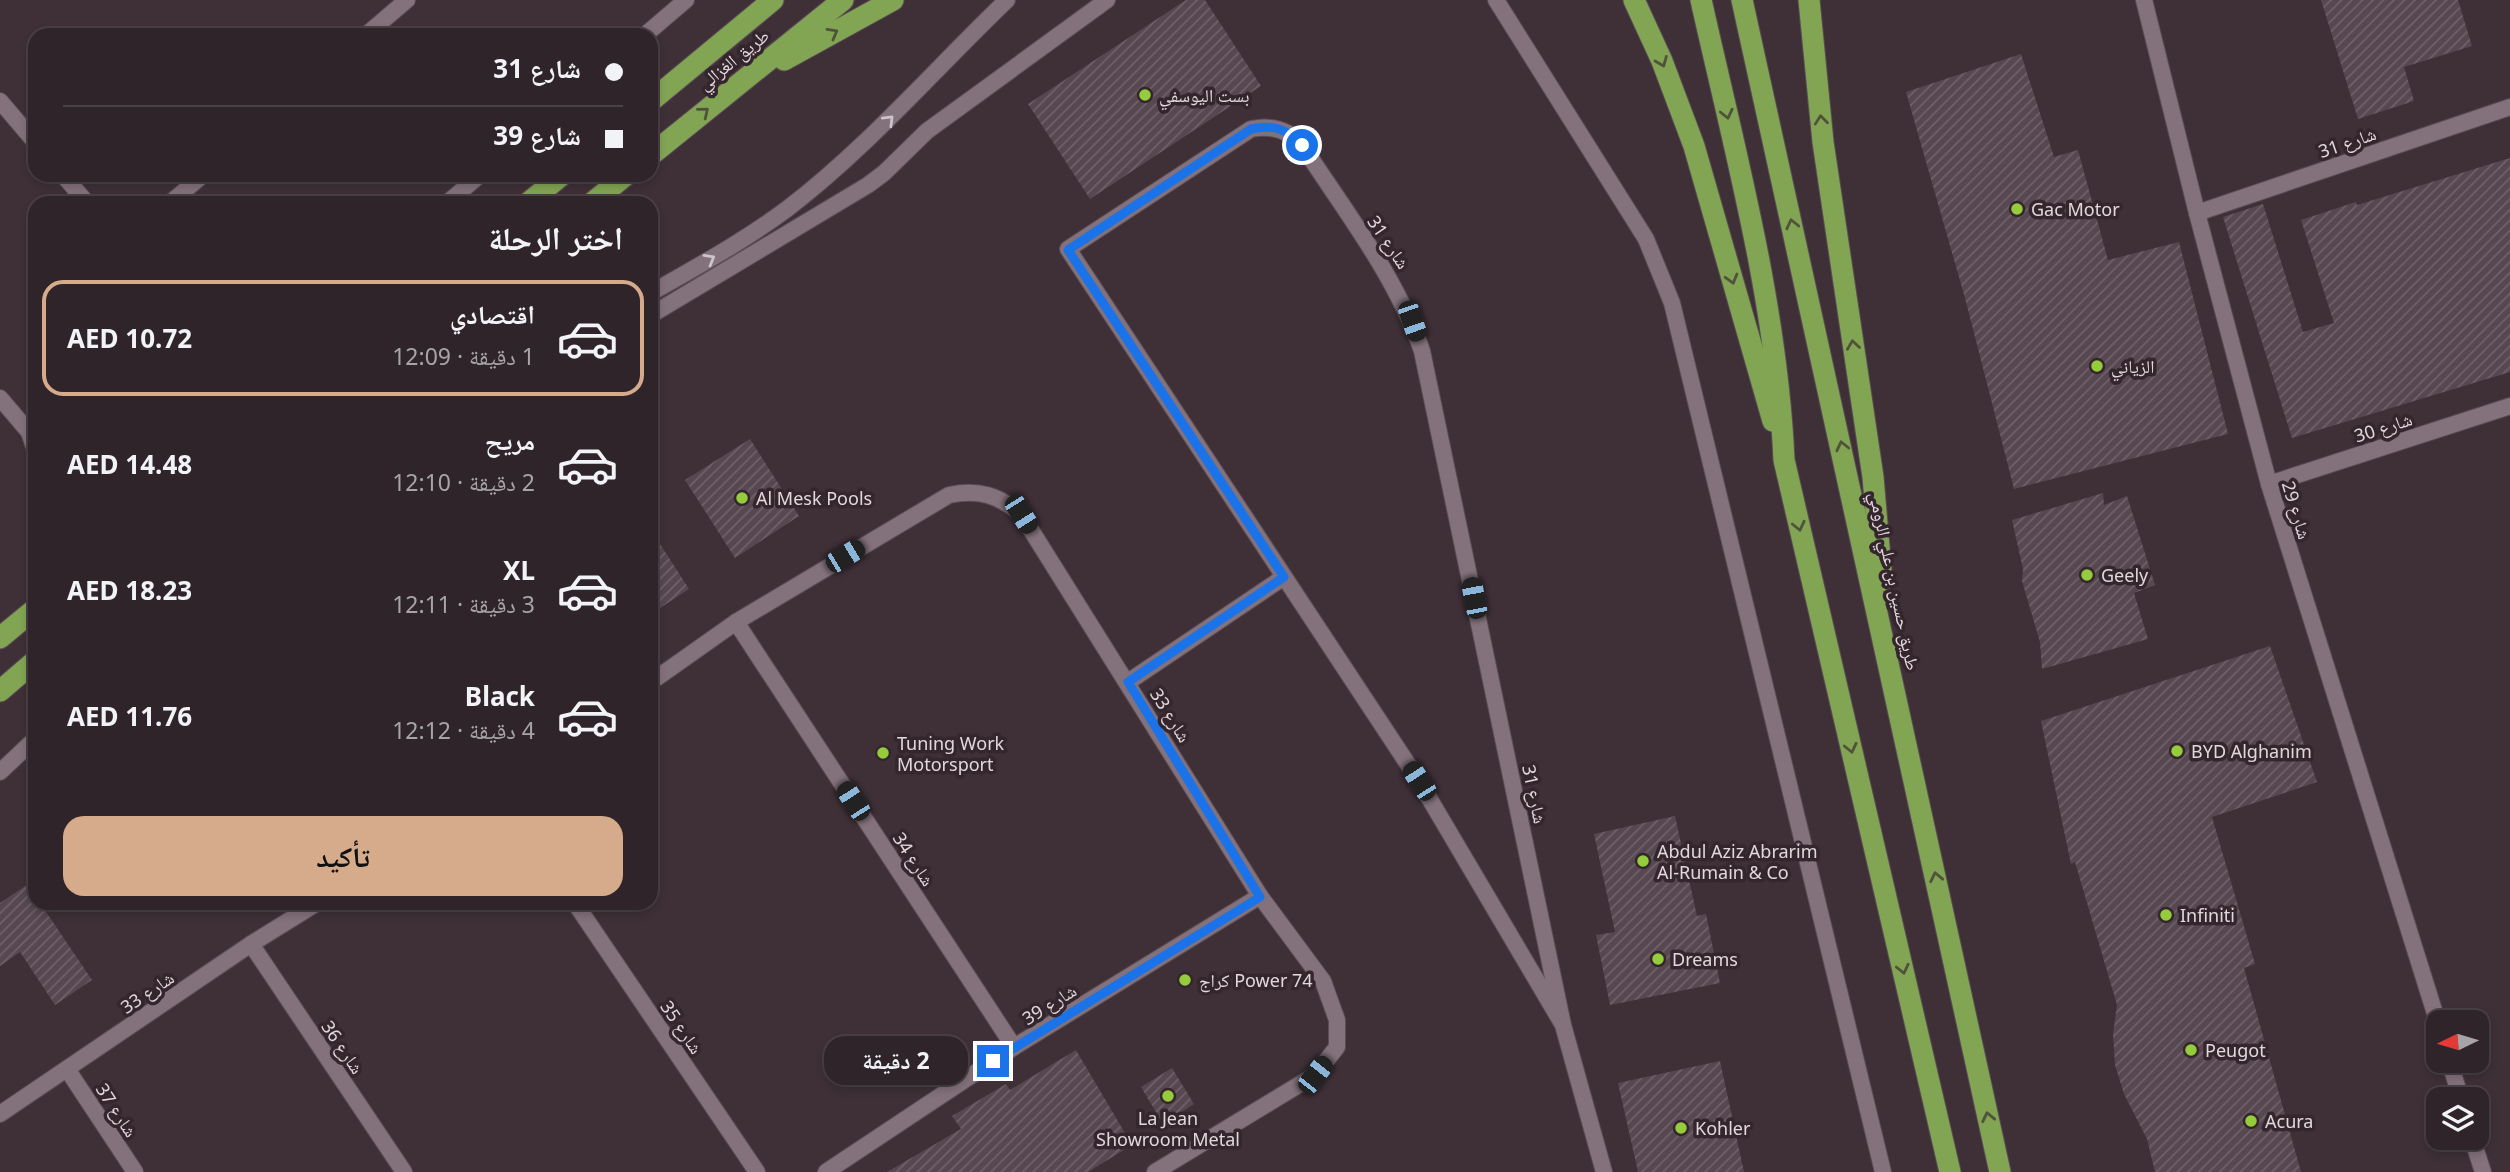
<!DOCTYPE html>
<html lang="ar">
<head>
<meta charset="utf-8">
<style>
	body { margin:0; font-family:"Noto Sans","Noto Naskh Arabic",sans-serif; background:#3b3036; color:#f1f3f6; direction:rtl; height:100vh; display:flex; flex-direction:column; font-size:26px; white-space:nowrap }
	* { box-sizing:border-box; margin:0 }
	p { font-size:23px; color:#a7a4a8 }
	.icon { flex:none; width:38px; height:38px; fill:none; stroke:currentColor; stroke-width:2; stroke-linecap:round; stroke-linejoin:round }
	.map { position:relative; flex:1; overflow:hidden; direction:ltr }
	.panel { position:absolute; left:28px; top:196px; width:630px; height:714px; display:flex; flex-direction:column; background:#2f242a; border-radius:21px; box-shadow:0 4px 10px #0003,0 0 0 2px #4a4147; direction:rtl }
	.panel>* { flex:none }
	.banner { position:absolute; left:28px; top:28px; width:630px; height:154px; border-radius:21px; box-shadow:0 4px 10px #0003,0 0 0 2px #4a4147; direction:rtl; display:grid; align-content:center; height:154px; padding:0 35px; background:#2f242a }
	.needle { width:46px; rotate:265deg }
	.fabs { position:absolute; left:2426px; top:1010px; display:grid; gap:14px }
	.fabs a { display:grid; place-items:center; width:63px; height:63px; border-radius:14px; background:#2f242a; box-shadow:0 4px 10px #0003,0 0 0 2px #4a4147; font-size:35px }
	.end { position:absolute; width:32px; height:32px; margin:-16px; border:9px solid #1a73e8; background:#fff; box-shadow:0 0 0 4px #fff }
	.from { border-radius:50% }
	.bubble { position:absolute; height:49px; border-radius:21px; background:#2f242a; box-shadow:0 4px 10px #0003,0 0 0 2px #4a4147; font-size:23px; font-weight:700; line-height:49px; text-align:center; direction:rtl }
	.car { position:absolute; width:21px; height:42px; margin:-21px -10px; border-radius:9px; box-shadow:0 0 5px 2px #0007; background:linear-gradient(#222 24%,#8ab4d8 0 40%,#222 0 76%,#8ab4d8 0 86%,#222 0) }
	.banner b { display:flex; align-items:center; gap:24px; height:66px; font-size:26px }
	.banner b+b { border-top:2px solid #4a4147 }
	.banner i { width:18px; height:18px; background:#f1f3f6 }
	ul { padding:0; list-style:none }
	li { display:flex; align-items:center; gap:21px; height:116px; margin:0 14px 10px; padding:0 21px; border:4px solid transparent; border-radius:21px }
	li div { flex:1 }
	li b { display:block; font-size:26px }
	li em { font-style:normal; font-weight:700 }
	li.on { border-color:#d6ab8b }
	li>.icon { width:63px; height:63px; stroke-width:1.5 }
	h2 { padding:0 35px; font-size:32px; line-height:84px }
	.action { display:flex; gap:14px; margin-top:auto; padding:14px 35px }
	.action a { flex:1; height:80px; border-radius:21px; background:#d6ab8b; color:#111; font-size:28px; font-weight:700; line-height:80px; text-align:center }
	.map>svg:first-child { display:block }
</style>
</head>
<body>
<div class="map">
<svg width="2510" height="1172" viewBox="0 0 2510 1172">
	<defs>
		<pattern id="building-hatch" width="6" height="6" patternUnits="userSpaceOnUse" patternTransform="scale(1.75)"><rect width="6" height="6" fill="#574750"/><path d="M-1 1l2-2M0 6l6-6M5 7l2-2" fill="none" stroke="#6f6169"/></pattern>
	</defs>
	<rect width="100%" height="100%" fill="#3f3038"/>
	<g fill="url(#building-hatch)">
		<polygon points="1186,0 1205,0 1261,86 1090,199 1028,104"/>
		<polygon points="2321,0 2458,0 2472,46 2404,67 2414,101 2358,119"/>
		<polygon points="2021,54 2054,157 2078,150 2108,260 2179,242 2228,434 2014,489 1965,298 1906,92"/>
		<polygon points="2510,158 2510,372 2292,438 2223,217 2263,204 2303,332 2334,323 2301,220 2356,202 2357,205"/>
		<polygon points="750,439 799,516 735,558 685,480"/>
		<polygon points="2103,493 2104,505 2127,496 2155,585 2134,593 2148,639 2042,669 2040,642 2022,581 2023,569 2012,520"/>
		<polygon points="651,530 689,589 651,614"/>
		<polygon points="2270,646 2317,782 2212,817 2255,964 2244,968 2301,1172 2155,1172 2147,1139 2124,1094 2115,1065 2113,1034 2117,1005 2075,862 2071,864 2041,721"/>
		<polygon points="1675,816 1697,916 1706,914 1720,983 1610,1005 1596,935 1615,932 1594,834"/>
		<polygon points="28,884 35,895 35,903 40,903 92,980 55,1005 20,952 0,966 0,903"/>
		<polygon points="1076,1050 1132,1145 1088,1172 887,1172 961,1129 952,1116 1006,1084 1010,1090"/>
		<polygon points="1720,1061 1744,1172 1638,1172 1618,1083"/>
		<polygon points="1172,1068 1194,1104 1163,1124 1141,1087"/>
	</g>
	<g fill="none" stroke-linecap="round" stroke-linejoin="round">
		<defs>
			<g id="street">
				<polyline points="1496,0 1646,239 1672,303 1883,1172"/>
				<polyline points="2144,0 2197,213 2269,484 2438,1023"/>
				<polyline points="366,35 407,0"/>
				<polyline points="645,35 686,0"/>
				<polyline points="0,101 35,142"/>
				<polyline points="63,175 87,203"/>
				<polyline points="170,203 203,175"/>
				<polyline points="447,203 480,175"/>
				<polyline points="2197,213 2510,107"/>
				<path d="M651 293C698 266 744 241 787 209 868 147 934 70 1007 0"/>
				<polyline points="651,315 868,185 884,173 927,131 1107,0"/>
				<polyline points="0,398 29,432 35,450"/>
				<polyline points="2269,484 2510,406"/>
				<polyline points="736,622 1014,1047"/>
				<path d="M651 682 736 622 949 495C979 489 998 495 1021 514L1260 896 1323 981 1337 1020V1047L1315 1075 1155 1172"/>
				<polyline points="1128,682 1284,577"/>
				<polyline points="0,772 35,739"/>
				<polyline points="575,903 757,1172"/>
				<polyline points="251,944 404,1172"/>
				<path d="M1563 1025 1419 781 1068 249 1251 129C1271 125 1288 129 1302 145 1345 211 1396 276 1422 351L1563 1025 1604 1172"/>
				<polyline points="2449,1060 2461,1099"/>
				<polyline points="67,1069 135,1172"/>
				<polyline points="0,1114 251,944 317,903"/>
				<polyline points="2472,1138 2483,1172"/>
				<polyline points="826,1172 1014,1047 1260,896"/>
			</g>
			<g id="highway">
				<polyline points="1634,0 1662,61 1694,146 1773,421"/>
				<path d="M1701 0C1735 152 1777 304 1784 460L1950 1172"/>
				<polyline points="1742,0 2000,1172"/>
				<polyline points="1809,0 1823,142 1873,477 1882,581"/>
				<polyline points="784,60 893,0"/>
				<polyline points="651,101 773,0"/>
				<polyline points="651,155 843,0"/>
				<polyline points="528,203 562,175"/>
				<polyline points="592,203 626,175"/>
				<polyline points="0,638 35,609"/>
				<polyline points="0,691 35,661"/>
			</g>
		</defs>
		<use href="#street" stroke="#5a4d55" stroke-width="18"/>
		<use href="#highway" stroke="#5a4d55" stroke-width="23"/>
		<use href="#street" stroke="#83717b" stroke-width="16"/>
		<use href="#highway" stroke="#82a553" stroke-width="21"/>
	</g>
	<defs><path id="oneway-chevron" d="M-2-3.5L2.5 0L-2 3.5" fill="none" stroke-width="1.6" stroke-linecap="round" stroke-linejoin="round" transform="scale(1.75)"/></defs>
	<g stroke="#50523b">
		<use href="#oneway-chevron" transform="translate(833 33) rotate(-29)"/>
		<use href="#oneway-chevron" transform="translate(1662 62) rotate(68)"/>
		<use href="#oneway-chevron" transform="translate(704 112) rotate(-39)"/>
		<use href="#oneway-chevron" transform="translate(1727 114) rotate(77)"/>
		<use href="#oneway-chevron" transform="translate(1821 120) rotate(-96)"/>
		<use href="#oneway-chevron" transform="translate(1792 224) rotate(-103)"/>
		<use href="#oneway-chevron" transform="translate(1732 279) rotate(74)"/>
		<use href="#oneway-chevron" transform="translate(1853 345) rotate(-98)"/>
		<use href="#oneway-chevron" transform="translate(1842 446) rotate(-103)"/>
		<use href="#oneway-chevron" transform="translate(1799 526) rotate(77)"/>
		<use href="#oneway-chevron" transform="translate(1851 748) rotate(77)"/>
		<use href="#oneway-chevron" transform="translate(1936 877) rotate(-102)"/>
		<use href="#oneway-chevron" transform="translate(1903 969) rotate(77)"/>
		<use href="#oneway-chevron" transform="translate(1988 1117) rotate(-102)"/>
	</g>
	<g stroke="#cec3c9">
		<use href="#oneway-chevron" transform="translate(889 120) rotate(-45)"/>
		<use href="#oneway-chevron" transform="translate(710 259) rotate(-30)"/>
	</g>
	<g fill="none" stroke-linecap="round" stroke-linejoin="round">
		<path stroke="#1a73e8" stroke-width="9" d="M993 1061 1260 897 1128 682 1284 577 1068 250 1251 129C1272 124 1288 129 1302 145"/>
	</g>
	<g fill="#95cc3b" stroke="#35262e" stroke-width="2.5">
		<circle cx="1145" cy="95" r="7"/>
		<circle cx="2017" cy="209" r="7"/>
		<circle cx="2097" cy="366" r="7"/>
		<circle cx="742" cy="498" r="7"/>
		<circle cx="2087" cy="575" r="7"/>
		<circle cx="2177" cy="751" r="7"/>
		<circle cx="883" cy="753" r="7"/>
		<circle cx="1643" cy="861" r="7"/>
		<circle cx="2166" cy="915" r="7"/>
		<circle cx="1658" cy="959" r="7"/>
		<circle cx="1185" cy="980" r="7"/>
		<circle cx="2191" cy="1050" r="7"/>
		<circle cx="1168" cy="1096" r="7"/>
		<circle cx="2251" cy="1121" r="7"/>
		<circle cx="1681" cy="1128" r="7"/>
	</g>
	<g text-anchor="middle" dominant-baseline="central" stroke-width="7" stroke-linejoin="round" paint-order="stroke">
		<g font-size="18" fill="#e1d7dd" stroke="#35262e">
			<text transform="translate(733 59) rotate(-39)">طريق الغزالي</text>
			<text transform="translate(2347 142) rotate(-19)">شارع 31</text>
			<text transform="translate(1389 242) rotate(56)">شارع 31</text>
			<text transform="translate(2383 427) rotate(-18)">شارع 30</text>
			<text transform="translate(2297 510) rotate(73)">شارع 29</text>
			<text transform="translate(1895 581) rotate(78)">طريق حسين بن علي الرومي</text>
			<text transform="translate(1171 715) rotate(58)">شارع 33</text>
			<text transform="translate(1535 794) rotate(78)">شارع 31</text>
			<text transform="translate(914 859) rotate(57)">شارع 34</text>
			<text transform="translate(147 992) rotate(-34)">شارع 33</text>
			<text transform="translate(1049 1004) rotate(-32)">شارع 39</text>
			<text transform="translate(682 1027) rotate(56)">شارع 35</text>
			<text transform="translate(343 1047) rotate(56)">شارع 36</text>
			<text transform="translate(117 1110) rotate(57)">شارع 37</text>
		</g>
		<g font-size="18" fill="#e1d7dd" stroke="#35262e" text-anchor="start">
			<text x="1159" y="95">بست اليوسفي</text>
			<text x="2031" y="209">Gac Motor</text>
			<text x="2111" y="366">الزياني</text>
			<text x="756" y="498">Al Mesk Pools</text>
			<text x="2101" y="575">Geely</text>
			<text x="897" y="743">Tuning Work<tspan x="897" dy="21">Motorsport</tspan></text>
			<text x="2191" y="751">BYD Alghanim</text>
			<text x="1657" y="851">Abdul Aziz Abrarim<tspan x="1657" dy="21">Al-Rumain &amp; Co</tspan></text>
			<text x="2180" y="915">Infiniti</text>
			<text x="1672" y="959">Dreams</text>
			<text x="1199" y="980">كراج Power 74</text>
			<text x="2205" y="1050">Peugot</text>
			<text x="1168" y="1118" text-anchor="middle">La Jean<tspan x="1168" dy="21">Showroom Metal</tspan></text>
			<text x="2265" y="1121">Acura</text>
			<text x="1695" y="1128">Kohler</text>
		</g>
	</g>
</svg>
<div class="fabs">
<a><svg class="needle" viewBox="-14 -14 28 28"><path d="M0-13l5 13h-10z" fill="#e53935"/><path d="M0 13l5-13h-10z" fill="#a7a4a8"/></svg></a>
<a><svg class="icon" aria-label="layers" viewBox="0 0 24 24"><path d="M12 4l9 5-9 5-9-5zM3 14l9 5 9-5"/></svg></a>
</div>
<i class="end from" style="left:1302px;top:145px"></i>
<i class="end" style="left:993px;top:1061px"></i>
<div class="bubble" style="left:824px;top:1036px;width:144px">2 دقيقة</div>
<i class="car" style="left:1412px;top:321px;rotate:161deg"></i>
<i class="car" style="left:1021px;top:514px;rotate:148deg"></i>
<i class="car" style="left:845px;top:556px;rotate:59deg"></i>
<i class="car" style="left:1474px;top:598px;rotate:349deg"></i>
<i class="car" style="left:1419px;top:781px;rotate:327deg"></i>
<i class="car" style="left:853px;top:801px;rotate:327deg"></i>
<i class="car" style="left:1315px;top:1075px;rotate:38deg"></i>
<div class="banner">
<b><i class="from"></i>شارع 31</b>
<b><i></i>شارع 39</b>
</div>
<section class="panel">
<h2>اختر الرحلة</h2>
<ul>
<li class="on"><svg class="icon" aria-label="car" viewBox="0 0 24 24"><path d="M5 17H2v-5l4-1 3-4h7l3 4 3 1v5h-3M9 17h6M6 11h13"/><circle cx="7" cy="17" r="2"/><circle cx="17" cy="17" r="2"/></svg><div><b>اقتصادي</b><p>1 دقيقة · 12:09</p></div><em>AED 10.72</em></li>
<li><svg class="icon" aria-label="car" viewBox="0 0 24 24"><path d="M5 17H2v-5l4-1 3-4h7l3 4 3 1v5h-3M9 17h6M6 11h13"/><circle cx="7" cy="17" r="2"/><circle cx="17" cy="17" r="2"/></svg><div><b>مريح</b><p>2 دقيقة · 12:10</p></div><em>AED 14.48</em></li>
<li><svg class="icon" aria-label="car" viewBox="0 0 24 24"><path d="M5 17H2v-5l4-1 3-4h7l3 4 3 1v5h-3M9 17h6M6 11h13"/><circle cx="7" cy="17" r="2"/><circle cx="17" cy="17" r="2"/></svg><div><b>XL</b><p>3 دقيقة · 12:11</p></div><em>AED 18.23</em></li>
<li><svg class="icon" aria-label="car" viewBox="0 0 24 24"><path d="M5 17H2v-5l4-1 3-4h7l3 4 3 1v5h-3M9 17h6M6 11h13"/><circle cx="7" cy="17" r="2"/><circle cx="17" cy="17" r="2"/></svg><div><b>Black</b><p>4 دقيقة · 12:12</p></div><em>AED 11.76</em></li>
</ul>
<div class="action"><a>تأكيد</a></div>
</section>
</div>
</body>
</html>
